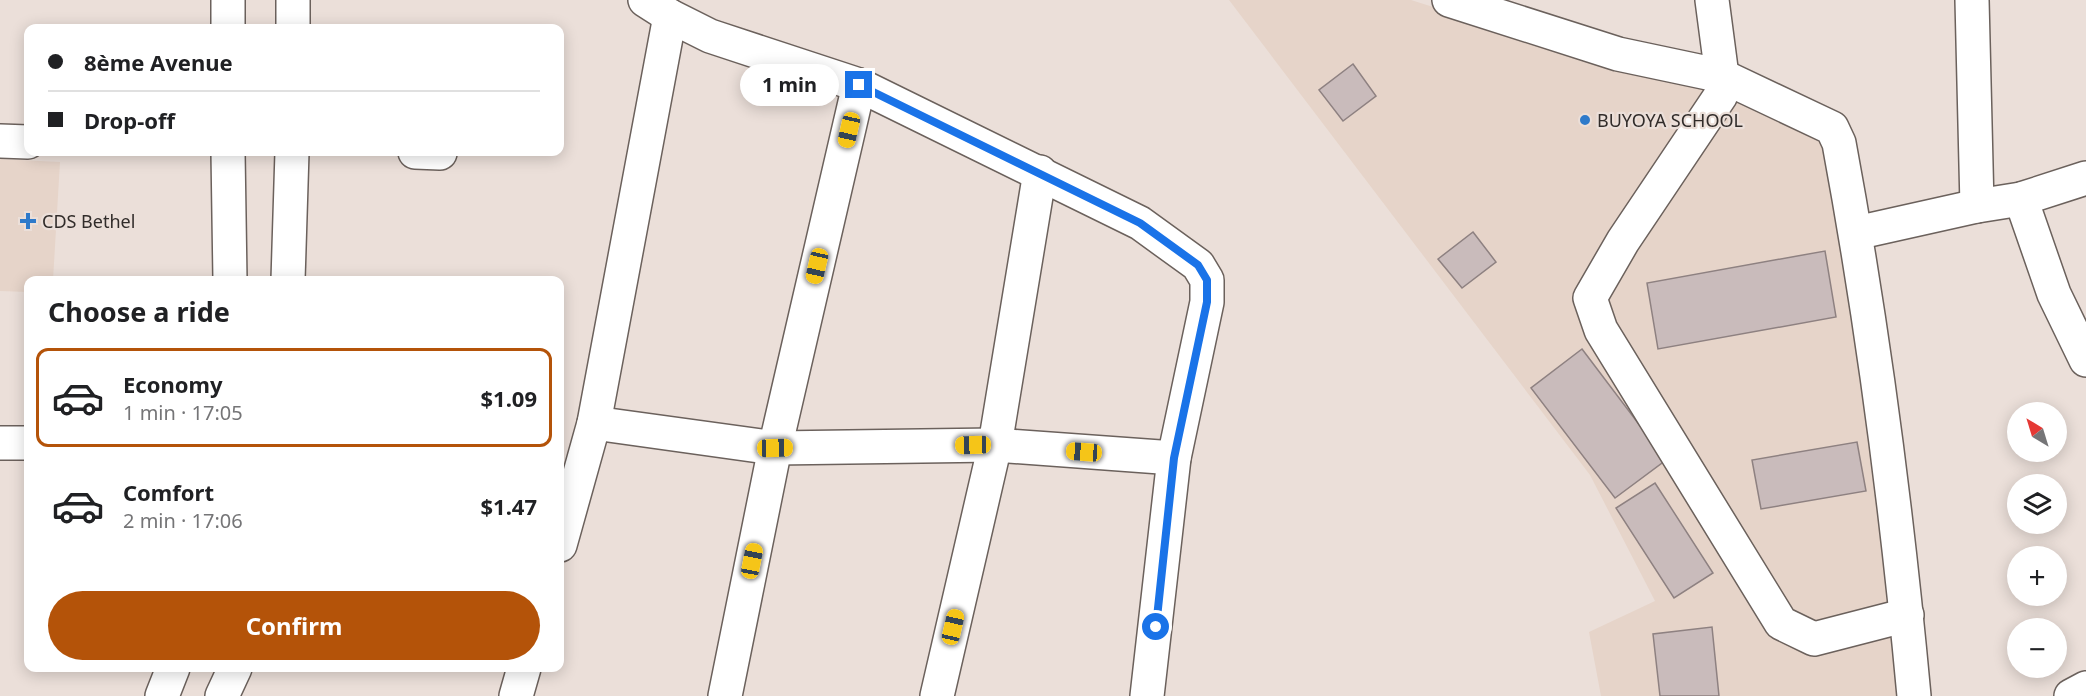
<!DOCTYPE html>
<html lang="en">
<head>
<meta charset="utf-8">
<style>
	body { margin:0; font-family:"Noto Sans",sans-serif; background:#f2f2f2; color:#202124; height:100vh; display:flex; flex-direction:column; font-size:22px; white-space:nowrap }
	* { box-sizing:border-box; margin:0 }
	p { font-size:20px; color:#757577 }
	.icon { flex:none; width:33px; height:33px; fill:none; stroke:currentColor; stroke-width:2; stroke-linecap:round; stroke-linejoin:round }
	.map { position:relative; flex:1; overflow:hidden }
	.drawer { position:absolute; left:24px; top:276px; width:540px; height:396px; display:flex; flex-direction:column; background:#fff; border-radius:12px; box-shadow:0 3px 15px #0003 }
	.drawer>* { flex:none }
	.guide { position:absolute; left:24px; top:24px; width:540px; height:132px; border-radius:12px; box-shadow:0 3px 15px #0003; display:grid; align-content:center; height:132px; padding:0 24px; background:#fff }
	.needle { width:39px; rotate:322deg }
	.buttons { position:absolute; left:2007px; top:402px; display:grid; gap:12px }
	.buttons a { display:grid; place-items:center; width:60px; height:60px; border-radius:50%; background:#fff; box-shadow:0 3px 15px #0003; font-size:30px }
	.end { position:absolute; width:27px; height:27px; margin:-14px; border:8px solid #1a73e8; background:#fff; box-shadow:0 0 0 3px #fff }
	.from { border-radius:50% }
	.bubble { position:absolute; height:42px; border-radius:21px; background:#fff; box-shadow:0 3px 15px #0003; font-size:20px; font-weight:700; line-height:42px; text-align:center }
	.car { position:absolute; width:18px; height:36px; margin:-18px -9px; border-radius:8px; box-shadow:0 0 4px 2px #0007; background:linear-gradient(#f5c518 24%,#345 0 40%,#f5c518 0 76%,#345 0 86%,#f5c518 0) }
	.guide b { display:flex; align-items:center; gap:21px; height:57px; font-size:22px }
	.guide b+b { border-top:2px solid #e0e0e0 }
	.guide i { width:15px; height:15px; background:#202124 }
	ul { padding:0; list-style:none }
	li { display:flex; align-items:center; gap:18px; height:99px; margin:0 12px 9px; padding:0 12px; border:3px solid transparent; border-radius:12px }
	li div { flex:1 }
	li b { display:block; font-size:22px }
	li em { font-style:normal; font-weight:700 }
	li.active { border-color:#b45309 }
	li>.icon { width:54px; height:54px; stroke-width:1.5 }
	h2 { padding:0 24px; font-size:27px; line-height:72px }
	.button { display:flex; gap:12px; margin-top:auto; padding:12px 24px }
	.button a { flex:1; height:69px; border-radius:36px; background:#b45309; color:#fff; font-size:24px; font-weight:700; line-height:69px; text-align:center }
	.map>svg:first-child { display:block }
</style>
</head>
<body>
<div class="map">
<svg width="2086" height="696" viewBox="0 0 2086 696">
	<rect width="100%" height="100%" fill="#ebdfd9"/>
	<g fill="#e6d4c9">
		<polygon points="1229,0 1411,0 1506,30 1630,65 1721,95 1831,118 1912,696 1601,696 1589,632 1655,601 1590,475"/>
		<polygon points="0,159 60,162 53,280 28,280 28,292 0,291"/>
	</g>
	<g fill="#c9bbbb" stroke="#8e8181" stroke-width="1.5">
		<polygon points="1353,64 1376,96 1343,121 1319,90"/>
		<polygon points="1473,232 1496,262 1462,288 1438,259"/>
		<polygon points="1825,251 1836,317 1658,349 1647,283"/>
		<polygon points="1582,349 1666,460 1615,498 1531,388"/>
		<polygon points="1857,442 1866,491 1761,509 1752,460"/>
		<polygon points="1655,483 1713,573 1674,598 1616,508"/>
		<polygon points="1712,627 1719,696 1660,696 1653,634"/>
	</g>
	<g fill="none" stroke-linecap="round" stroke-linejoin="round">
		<defs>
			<g id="minor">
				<polyline points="228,0 228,28"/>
				<polyline points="645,0 670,16 710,36 859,85 1140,223 1198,265 1207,280 1207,302 1174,458 1147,696"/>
				<path d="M1449 0 1618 54 1722 76 1832 128 1839 143C1873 326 1897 511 1914 696"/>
				<polyline points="1712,0 1722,76 1721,95 1623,241 1590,298 1601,330 1781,623 1814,639 1907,615"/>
				<polyline points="1972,0 1977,206"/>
				<polyline points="293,28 293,0"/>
				<polyline points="0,141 28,142"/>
				<polyline points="228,152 230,280"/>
				<polyline points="415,152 440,153"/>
				<polyline points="2021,199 2054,294 2086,360"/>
				<polyline points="1856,233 1977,206 2021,199 2086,178"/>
				<polyline points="288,280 292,152"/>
				<polyline points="594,423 775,448 995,445 1174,458"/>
				<polyline points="0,443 25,443"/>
				<polyline points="560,545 594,423 670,16"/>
				<polyline points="162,696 173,668"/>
				<polyline points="222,696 235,668"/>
				<polyline points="516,696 524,668"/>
				<polyline points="725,696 775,448 859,85"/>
				<polyline points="937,696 995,445 1040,172"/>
				<polyline points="2071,696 2086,688"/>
			</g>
		</defs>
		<use href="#minor" stroke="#6b615c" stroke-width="36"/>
		<use href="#minor" stroke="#fff" stroke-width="33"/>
	</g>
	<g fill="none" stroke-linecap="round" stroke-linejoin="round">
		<polyline stroke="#1a73e8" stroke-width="8" points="859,85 1140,223 1198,265 1207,280 1207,302 1174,458 1156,627"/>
	</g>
	<g fill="#2e7aca" stroke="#ebdfd9" stroke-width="2">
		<circle cx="1585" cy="120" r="6"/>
		<path d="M25 212h6v6h6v6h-6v6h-6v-6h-6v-6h6z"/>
	</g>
	<g text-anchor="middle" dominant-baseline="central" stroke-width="4.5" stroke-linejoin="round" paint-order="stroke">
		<g font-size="18" fill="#312c2a" stroke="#ebdfd9" text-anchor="start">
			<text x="1597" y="120">BUYOYA SCHOOL</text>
			<text x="42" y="221">CDS Bethel</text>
		</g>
	</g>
</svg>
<div class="buttons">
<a><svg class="needle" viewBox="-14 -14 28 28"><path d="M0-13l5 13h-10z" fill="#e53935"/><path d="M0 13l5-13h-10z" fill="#757577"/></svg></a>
<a><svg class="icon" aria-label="layers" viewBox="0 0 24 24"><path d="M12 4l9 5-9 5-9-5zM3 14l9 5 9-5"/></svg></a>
<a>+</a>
<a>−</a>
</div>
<i class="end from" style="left:1156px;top:627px"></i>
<i class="end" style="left:859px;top:85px"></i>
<div class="bubble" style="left:740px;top:64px;width:99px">1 min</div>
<i class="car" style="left:849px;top:130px;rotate:193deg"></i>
<i class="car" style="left:817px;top:266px;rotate:193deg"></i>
<i class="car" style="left:973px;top:445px;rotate:269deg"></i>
<i class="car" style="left:775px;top:448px;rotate:89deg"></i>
<i class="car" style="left:1084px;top:452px;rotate:274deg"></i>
<i class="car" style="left:752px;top:561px;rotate:11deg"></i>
<i class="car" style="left:953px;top:627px;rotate:13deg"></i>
<div class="guide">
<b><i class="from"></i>8ème Avenue</b>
<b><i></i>Drop-off</b>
</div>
<section class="drawer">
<h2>Choose a ride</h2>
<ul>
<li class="active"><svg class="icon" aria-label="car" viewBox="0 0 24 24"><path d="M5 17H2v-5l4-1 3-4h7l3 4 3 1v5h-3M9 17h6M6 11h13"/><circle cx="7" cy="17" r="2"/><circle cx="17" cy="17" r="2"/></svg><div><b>Economy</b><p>1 min · 17:05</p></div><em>$1.09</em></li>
<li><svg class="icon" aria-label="car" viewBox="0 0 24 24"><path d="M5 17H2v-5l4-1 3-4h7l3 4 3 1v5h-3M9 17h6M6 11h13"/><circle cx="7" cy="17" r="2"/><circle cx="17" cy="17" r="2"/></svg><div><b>Comfort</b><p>2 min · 17:06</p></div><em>$1.47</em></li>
</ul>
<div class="button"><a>Confirm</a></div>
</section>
</div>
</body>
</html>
